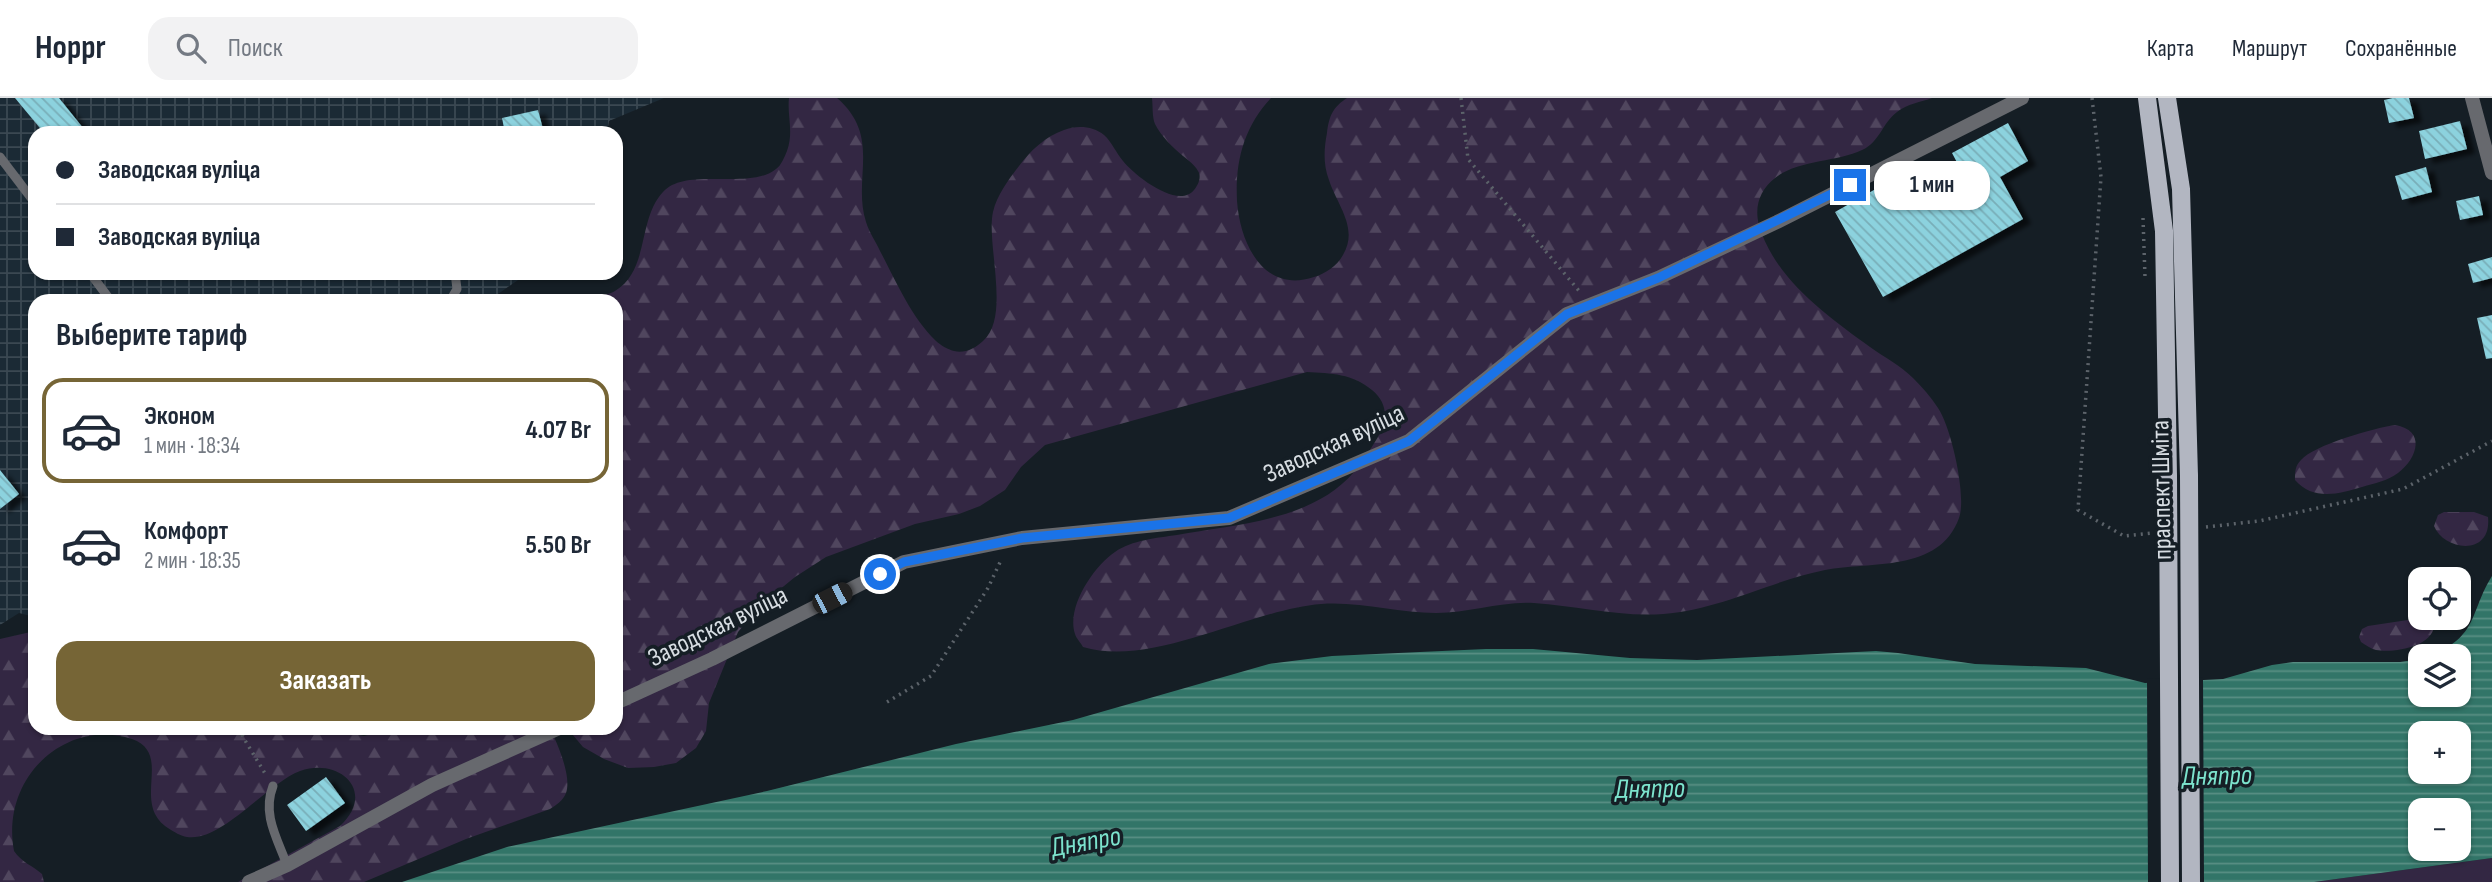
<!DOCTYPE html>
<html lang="ru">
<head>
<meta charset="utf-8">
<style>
	body { margin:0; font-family:"Sofia Sans Condensed",sans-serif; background:#f2f2f3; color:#1f2937; height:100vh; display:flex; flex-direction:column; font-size:26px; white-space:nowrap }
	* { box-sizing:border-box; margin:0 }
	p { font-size:23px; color:#747a83 }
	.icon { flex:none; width:38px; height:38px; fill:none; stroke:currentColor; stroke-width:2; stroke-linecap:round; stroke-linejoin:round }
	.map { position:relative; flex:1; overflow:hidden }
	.drawer { position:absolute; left:28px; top:196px; width:595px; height:441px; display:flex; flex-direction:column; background:#fff; border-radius:21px; box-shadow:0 2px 5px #0004 }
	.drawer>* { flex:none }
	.guide { position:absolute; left:28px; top:28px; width:595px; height:154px; border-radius:21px; box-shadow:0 2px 5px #0004; display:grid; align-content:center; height:154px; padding:0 28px; background:#fff }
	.fabs { position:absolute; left:2408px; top:469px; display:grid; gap:14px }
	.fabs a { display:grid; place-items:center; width:63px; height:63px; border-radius:14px; background:#fff; box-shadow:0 2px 5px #0004; font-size:35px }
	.end { position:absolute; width:32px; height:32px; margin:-16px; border:9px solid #1a73e8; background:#fff; box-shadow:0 0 0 4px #fff }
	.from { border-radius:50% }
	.bubble { position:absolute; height:49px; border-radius:21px; background:#fff; box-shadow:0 2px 5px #0004; font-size:23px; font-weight:700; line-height:49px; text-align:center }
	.car { position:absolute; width:21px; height:42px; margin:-21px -10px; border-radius:9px; box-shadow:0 0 5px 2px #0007; background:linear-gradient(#222 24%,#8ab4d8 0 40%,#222 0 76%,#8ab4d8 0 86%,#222 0) }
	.guide b { display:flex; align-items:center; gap:24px; height:66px; font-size:26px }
	.guide b+b { border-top:2px solid #e0e1e3 }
	.guide i { width:18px; height:18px; background:#1f2937 }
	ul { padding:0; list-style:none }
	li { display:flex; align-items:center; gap:21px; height:105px; margin:0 14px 10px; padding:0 14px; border:4px solid transparent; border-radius:21px }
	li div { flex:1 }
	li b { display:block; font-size:26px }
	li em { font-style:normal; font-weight:700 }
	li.current { border-color:#766536 }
	li>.icon { width:63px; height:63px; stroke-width:1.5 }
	h2 { padding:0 28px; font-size:32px; line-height:84px }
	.button { display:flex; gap:14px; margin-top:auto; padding:14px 28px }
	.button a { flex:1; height:80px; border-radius:21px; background:#766536; color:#fff; font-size:28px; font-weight:700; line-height:80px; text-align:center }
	header { display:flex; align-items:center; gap:42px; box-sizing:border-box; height:98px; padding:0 35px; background:#fff; border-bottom:2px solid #e0e1e3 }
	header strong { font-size:33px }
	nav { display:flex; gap:38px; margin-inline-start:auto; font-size:24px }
	.search { width:490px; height:63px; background:#f2f2f3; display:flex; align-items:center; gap:18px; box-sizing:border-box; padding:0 24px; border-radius:21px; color:#747a83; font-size:26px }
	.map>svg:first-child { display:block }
</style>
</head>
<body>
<header>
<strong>Hoppr</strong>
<div class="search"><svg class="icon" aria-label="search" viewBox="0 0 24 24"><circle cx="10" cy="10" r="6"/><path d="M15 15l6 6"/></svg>Поиск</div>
<nav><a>Карта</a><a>Маршрут</a><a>Сохранённые</a></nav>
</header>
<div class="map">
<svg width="2492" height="784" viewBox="0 0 2492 784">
	<defs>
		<pattern id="industrial-grid" width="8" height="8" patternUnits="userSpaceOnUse" patternTransform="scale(1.75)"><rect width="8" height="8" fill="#1b2a35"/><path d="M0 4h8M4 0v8" fill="none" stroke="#3b4852"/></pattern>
		<pattern id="forest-firs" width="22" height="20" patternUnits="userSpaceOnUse" patternTransform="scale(1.75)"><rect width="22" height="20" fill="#332743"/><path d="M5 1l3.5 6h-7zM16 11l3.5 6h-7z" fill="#50465e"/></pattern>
		<pattern id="water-rules" width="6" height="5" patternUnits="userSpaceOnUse" patternTransform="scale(1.75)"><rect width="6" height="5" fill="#327568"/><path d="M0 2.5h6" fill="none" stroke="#598f84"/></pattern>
		<pattern id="building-back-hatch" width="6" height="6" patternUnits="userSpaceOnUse" patternTransform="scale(1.75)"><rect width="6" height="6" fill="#8cd2de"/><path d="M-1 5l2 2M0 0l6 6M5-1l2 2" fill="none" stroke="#79aeb8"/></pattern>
		<filter id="shadow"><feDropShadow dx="8" dy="4.5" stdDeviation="2" flood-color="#0009"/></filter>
	</defs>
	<rect width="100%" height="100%" fill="#151e25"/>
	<polygon fill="url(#industrial-grid)" points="0,0 664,0 609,23 607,35 35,35 35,175 528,175 488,203 35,203 35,519 19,515 0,527"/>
	<polygon fill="#332743" points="2492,760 2492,784 2314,784"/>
	<g fill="url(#forest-firs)">
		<path d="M789 0H837C882 39 852 80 866 124 869 134 876 144 880 153 896 183 911 219 936 243 940 247 949 252 954 253 964 256 976 250 983 243 1011 219 986 146 993 114 997 97 1009 81 1019 68 1030 53 1046 38 1064 32 1077 27 1093 28 1104 37 1112 44 1116 55 1123 63 1134 77 1178 112 1194 92 1198 87 1202 79 1198 73 1195 67 1188 62 1183 58 1173 50 1161 38 1155 26 1152 19 1153 8 1152 0H1271C1244 29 1235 63 1237 103 1240 146 1264 196 1314 179 1325 176 1337 168 1343 157 1359 130 1337 107 1329 82 1323 66 1324 51 1327 35 1329 18 1333 9 1347 0H1932C1921 4 1907 6 1897 14 1882 25 1880 44 1862 52 1837 64 1797 62 1775 80 1760 92 1754 108 1759 127 1774 180 1827 218 1870 249 1884 259 1901 268 1913 280 1922 289 1931 299 1938 310 1951 329 1967 398 1959 420 1939 475 1871 463 1825 472 1770 483 1722 511 1663 516 1619 519 1578 508 1534 505 1503 503 1468 515 1436 515 1398 515 1359 503 1321 506 1248 512 1153 570 1083 549 1081 545 1076 540 1075 536 1066 509 1094 468 1115 454 1132 442 1157 440 1177 437 1236 426 1312 423 1354 374 1363 364 1371 350 1378 339 1388 322 1388 305 1372 292 1353 276 1331 275 1307 274L1045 347 1021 369 1005 392 980 408 959 416 915 426 826 459 795 479 762 506 738 534 709 605 706 633 696 650 676 665 654 669 628 670 604 661 583 649 567 630H616V203H552C567 200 605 200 615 193 650 172 637 122 663 94 686 68 749 93 776 71 781 68 785 58 787 53 794 34 787 18 789 0Z"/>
		<path d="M2395 327C2426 332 2418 360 2398 375 2387 383 2375 385 2362 389 2339 396 2313 403 2295 382 2295 374 2295 368 2301 362 2314 347 2374 330 2395 327Z"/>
		<path d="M2444 414H2474L2488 419C2492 459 2444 453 2434 428L2438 417Z"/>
		<path d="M2421 520 2429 522 2434 528C2432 549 2394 555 2376 552 2371 551 2366 547 2361 544L2359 539 2362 531 2368 528Z"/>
		<path d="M35 533V630H321L364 638 394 630H550C557 645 572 678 566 695 563 703 556 707 550 711L466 741 364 784H238L340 728C377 694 340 659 300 673 266 686 222 744 187 739 181 738 174 734 168 730 130 705 174 656 132 641 67 619 0 679 14 753 21 764 33 768 42 776L44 784H0V541Z"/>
	</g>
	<path fill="url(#water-rules)" fill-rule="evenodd" d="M2492 478V760L2314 784H402L507 749 767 693 956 646 1073 622 1269 566 1332 558 1486 551H1533L1630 560 1697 562 1876 553 1898 555 1975 566 2086 570 2145 585 2223 581 2272 567 2293 564H2400L2420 561V597H2459V558H2430C2479 538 2469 515 2492 478ZM2420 635H2459V674H2420ZM2420 712H2459V751H2420Z"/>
	<polygon fill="#151e25" points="2203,579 2204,784 2148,784 2147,581"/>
	<g fill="url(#building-back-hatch)" filter="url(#shadow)">
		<polygon points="15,0 59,0 87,35 44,35"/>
		<polygon points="2393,0 2409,0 2414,20 2389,25 2384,2"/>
		<polygon points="538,12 544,35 505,35 502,20"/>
		<polygon points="2460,23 2467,51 2425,61 2419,33"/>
		<polygon points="2008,25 2028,63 2000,79 2023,121 1883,199 1835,114 1925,63 1937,86 1961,72 1952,55"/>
		<polygon points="2426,69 2432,94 2402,102 2395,78"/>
		<polygon points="2479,98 2483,117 2460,122 2456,103"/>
		<polygon points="2492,159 2492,180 2473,185 2468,166"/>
		<polygon points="2492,217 2492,260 2486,261 2477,220"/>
		<polygon points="0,372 19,396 0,411"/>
		<polygon points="326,679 345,705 306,733 287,707"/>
	</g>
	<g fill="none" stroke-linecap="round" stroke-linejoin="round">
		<g stroke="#5c636a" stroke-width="3.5" stroke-dasharray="2 5" stroke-linecap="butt">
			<polyline points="1461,0 1468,61 1580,194"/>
			<polyline points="2092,0 2101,79 2078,412 2124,438 2153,435"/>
			<polyline points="2143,120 2145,179"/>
			<polyline points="2206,429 2259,423 2403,391 2492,343"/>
			<polyline points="887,604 931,578 988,490 1002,460"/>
			<polyline points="240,630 243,639 266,677"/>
		</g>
		<g stroke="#67696e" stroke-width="9">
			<polyline points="0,59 35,105"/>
			<polyline points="90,175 111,203"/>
			<polyline points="450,203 457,191 455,175"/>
			<path d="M273 688C262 716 277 740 287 767"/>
		</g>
		<g stroke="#67696e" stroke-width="14">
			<polyline points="2472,0 2492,75"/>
			<polyline points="616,605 712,561 904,464 1022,440 1229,420 1409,343 1567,216 1658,180 1777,124 2022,0"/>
			<polyline points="249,784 287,767 432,687 559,630"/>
		</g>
		<g stroke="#b2b6c1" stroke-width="18">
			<polyline points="2147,0 2164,133 2168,378"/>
			<polyline points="2167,0 2181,91 2189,378"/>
		</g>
		<g stroke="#b2b6c1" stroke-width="18">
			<polyline points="2168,378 2170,784"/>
			<polyline points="2189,378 2191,784"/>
		</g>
	</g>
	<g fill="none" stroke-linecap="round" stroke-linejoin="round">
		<polyline stroke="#1a73e8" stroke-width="9" points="880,476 904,464 1022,440 1229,420 1409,343 1567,216 1658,180 1850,87"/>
	</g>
	<g text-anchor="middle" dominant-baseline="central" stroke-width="7" stroke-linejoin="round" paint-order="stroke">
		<g font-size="26" fill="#d7dde2" stroke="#151e25">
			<text transform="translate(1334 346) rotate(-25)">Заводская вуліца</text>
			<text transform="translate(2162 392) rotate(-91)">праспект Шміта</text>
			<text transform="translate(718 529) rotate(-26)">Заводская вуліца</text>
		</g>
		<g font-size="28" font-style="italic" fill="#7ce3cd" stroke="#151e25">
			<text transform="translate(2217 678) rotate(-1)">Дняпро</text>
			<text transform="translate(1650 691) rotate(-1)">Дняпро</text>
			<text transform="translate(1086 744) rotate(-10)">Дняпро</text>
		</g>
	</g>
</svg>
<div class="fabs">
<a><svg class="icon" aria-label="locate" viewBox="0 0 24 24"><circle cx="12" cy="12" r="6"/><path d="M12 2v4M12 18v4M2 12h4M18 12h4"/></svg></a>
<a><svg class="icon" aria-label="layers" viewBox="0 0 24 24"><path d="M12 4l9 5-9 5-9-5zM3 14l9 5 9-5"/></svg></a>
<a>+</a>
<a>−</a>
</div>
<i class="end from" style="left:880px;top:476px"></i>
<i class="end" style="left:1850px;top:87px"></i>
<div class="bubble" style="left:1874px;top:63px;width:116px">1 мин</div>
<i class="car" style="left:832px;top:500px;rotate:63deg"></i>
<div class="guide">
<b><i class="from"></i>Заводская вуліца</b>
<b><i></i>Заводская вуліца</b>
</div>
<section class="drawer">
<h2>Выберите тариф</h2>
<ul>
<li class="current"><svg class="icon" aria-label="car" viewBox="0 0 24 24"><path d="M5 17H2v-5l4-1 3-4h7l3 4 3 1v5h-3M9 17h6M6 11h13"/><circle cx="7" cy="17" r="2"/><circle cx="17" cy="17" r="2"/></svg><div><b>Эконом</b><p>1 мин · 18:34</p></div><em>4.07 Br</em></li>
<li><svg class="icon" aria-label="car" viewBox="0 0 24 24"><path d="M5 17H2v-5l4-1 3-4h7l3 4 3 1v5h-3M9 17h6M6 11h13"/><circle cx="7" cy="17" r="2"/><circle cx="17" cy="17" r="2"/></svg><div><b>Комфорт</b><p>2 мин · 18:35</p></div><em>5.50 Br</em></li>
</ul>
<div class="button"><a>Заказать</a></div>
</section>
</div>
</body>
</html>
